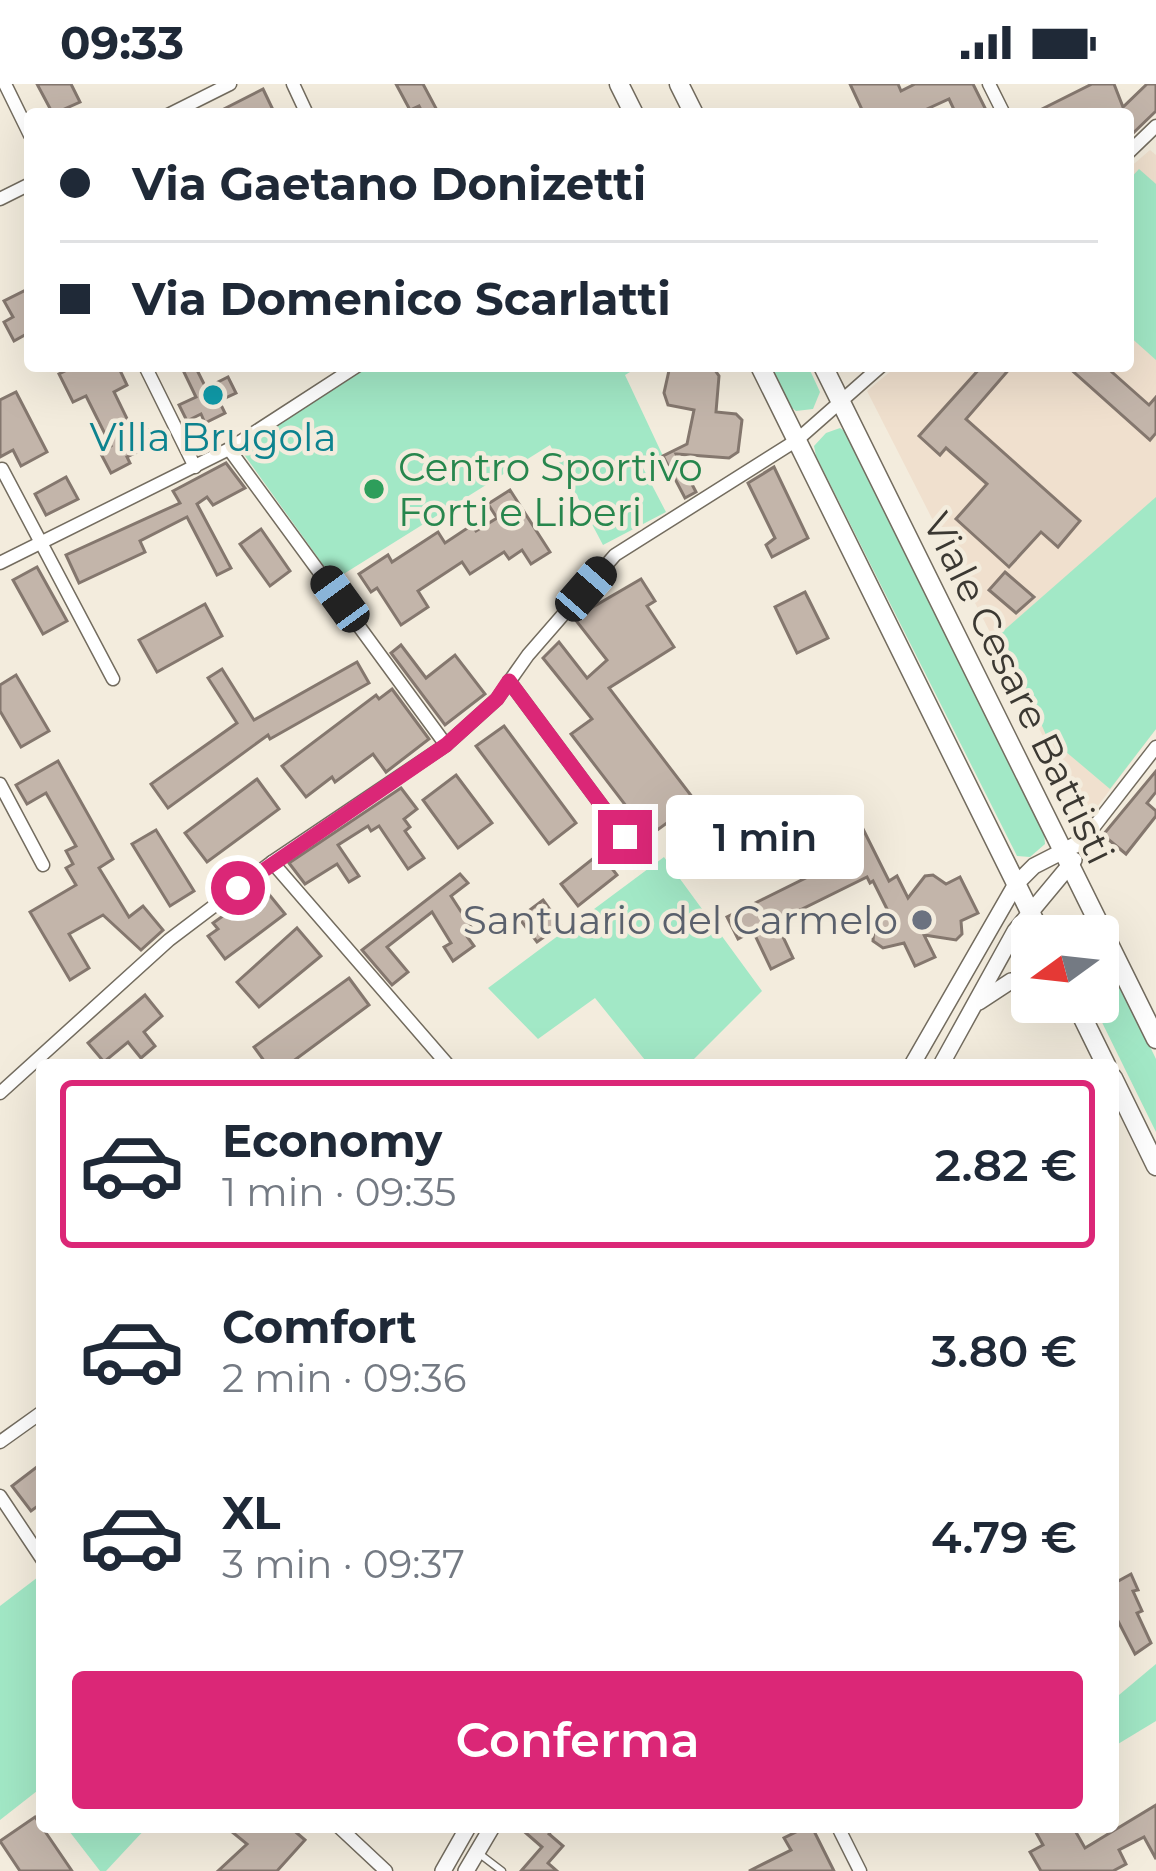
<!DOCTYPE html>
<html lang="it">
<head>
<meta charset="utf-8">
<style>
	body { margin:0; font-family:Montserrat,sans-serif; background:#f2f2f3; color:#1f2937; height:100vh; display:flex; flex-direction:column; font-size:45px; white-space:nowrap }
	* { box-sizing:border-box; margin:0 }
	p { font-size:39px; color:#747a83 }
	.icon { flex:none; width:66px; height:66px; fill:none; stroke:currentColor; stroke-width:2; stroke-linecap:round; stroke-linejoin:round }
	.map { position:relative; flex:1; overflow:hidden }
	.details { position:absolute; left:36px; top:975px; width:1083px; height:774px; display:flex; flex-direction:column; background:#fff; border-radius:12px; box-shadow:0 12px 48px #0002 }
	.details>* { flex:none }
	.top-card { position:absolute; left:24px; top:24px; width:1110px; height:264px; border-radius:12px; box-shadow:0 12px 48px #0002; display:grid; align-content:center; height:264px; padding:0 36px; background:#fff }
	.needle { width:78px; rotate:255deg }
	.tools { position:absolute; left:1011px; top:831px; display:grid; gap:24px }
	.tools a { display:grid; place-items:center; width:108px; height:108px; border-radius:12px; background:#fff; box-shadow:0 12px 48px #0002; font-size:60px }
	.end { position:absolute; width:54px; height:54px; margin:-27px; border:15px solid #db2777; background:#fff; box-shadow:0 0 0 6px #fff }
	.from { border-radius:50% }
	.bubble { position:absolute; height:84px; border-radius:12px; background:#fff; box-shadow:0 12px 48px #0002; font-size:39px; font-weight:600; line-height:84px; text-align:center }
	.car { position:absolute; width:36px; height:72px; margin:-36px -18px; border-radius:15px; box-shadow:0 0 9px 3px #0007; background:linear-gradient(#222 24%,#8ab4d8 0 40%,#222 0 76%,#8ab4d8 0 86%,#222 0) }
	.top-card b { display:flex; align-items:center; gap:42px; height:114px; font-size:45px }
	.top-card b+b { border-top:3px solid #e0e1e3 }
	.top-card i { width:30px; height:30px; background:#1f2937 }
	ul { padding:21px 0 0; list-style:none }
	li { display:flex; align-items:center; gap:36px; height:168px; margin:0 24px 18px; padding:0 12px; border:6px solid transparent; border-radius:12px }
	li div { flex:1 }
	li b { display:block; font-size:45px }
	li em { font-style:normal; font-weight:600 }
	li.active { border-color:#db2777 }
	li>.icon { width:108px; height:108px; stroke-width:1.5 }
	.primary-button { display:flex; gap:24px; margin-top:auto; padding:24px 36px }
	.primary-button a { flex:1; height:138px; border-radius:12px; background:#db2777; color:#fff; font-size:48px; font-weight:600; line-height:138px; text-align:center }
	.status { display:flex; justify-content:space-between; align-items:center; height:84px; padding:0 60px; background:#fff; direction:ltr }
	.status svg { height:33px; fill:currentColor }
	.map>svg:first-child { display:block }
</style>
</head>
<body>
<div class="status"><b>09:33</b><svg viewBox="0 0 49 12"><path d="M0 12V9h3v3zM5 12V6h3v6zM10 12V3h3v9zM15 12V0h3v12zM26 1h20v11H26zM47 4h2v5h-2z"/></svg></div>
<div class="map">
<svg width="1156" height="1787" viewBox="0 0 1156 1787">
	<rect width="100%" height="100%" fill="#f3ecdd"/>
	<polygon fill="#f0e0ce" points="1150,66 1156,71 1156,645 1091,731 1079,723 867,307 897,282 1128,282 1128,85"/>
	<g fill="#a2e8c6">
		<polygon points="1139,85 1156,100 1156,276 1128,251 1128,97"/>
		<polygon points="370,282 640,282 625,291 663,372 642,382 666,428 603,461 550,361 334,496 240,365"/>
		<polygon points="771,282 808,282 820,308 813,325 796,327 791,323"/>
		<polygon points="840,344 846,348 1044,748 1045,760 1030,773 1017,772 816,372 814,362 826,349"/>
		<polygon points="1156,413 1156,645 1110,705 1046,651 1001,549"/>
		<polygon points="664,773 762,907 688,981 649,981 595,914 538,955 488,904"/>
		<polygon points="1098,856 1156,975 1156,1048 1092,918 1098,918"/>
		<polygon points="42,1490 42,1712 37,1707 0,1736 0,1522"/>
		<polygon points="1156,1580 1156,1637 1113,1663 1113,1616"/>
		<polygon points="66,1743 147,1743 106,1787 100,1787"/>
	</g>
	<g fill="#c3b5aa" stroke="#84776e" stroke-width="3">
		<polygon points="37,0 71,0 80,18 53,30"/>
		<polygon points="396,0 423,0 439,30 423,30 419,22 410,26"/>
		<polygon points="850,0 898,0 901,7 915,0 973,0 988,30 956,30 949,15 916,30 864,30"/>
		<polygon points="1092,0 1114,0 1123,23 1147,0 1156,0 1156,27 1128,54 1128,30 1032,30"/>
		<polygon points="263,5 275,30 214,30"/>
		<polygon points="30,204 30,248 14,257 4,238 13,233 4,217"/>
		<polygon points="75,282 118,282 127,301 114,308 131,343 143,337 154,360 127,373 130,379 111,389 100,368 111,362 86,312 73,318 59,290"/>
		<polygon points="181,282 195,282 206,304 228,293 236,309 219,317 225,329 205,339 201,330 187,337 179,321 196,313"/>
		<polygon points="670,282 712,282 719,292 716,328 736,330 742,336 738,368 729,374 676,370 696,408 685,414 663,372 687,360 694,326 668,321 664,309"/>
		<polygon points="982,282 1012,282 966,335 1080,437 1058,463 1041,448 1009,483 956,435 987,400 946,364 940,371 919,352"/>
		<polygon points="1067,282 1105,282 1149,321 1156,313 1156,349 1150,356"/>
		<polygon points="16,308 47,368 21,382 13,366 0,373 0,316"/>
		<polygon points="226,379 245,404 213,421 207,413 197,420 231,484 217,491 187,433 140,457 145,468 79,499 66,471 180,419 173,407"/>
		<polygon points="774,383 808,454 772,473 766,461 775,454 748,399"/>
		<polygon points="66,393 78,415 46,431 35,410"/>
		<polygon points="510,406 550,468 531,480 522,466 509,475 504,468 470,490 462,478 418,507 428,523 401,541 377,504 371,508 359,490 388,471 392,478 438,448 445,459 472,441 476,447 497,434 488,420"/>
		<polygon points="261,445 290,487 270,502 240,460"/>
		<polygon points="37,483 67,537 43,550 13,496"/>
		<polygon points="1005,488 1034,513 1016,529 989,506"/>
		<polygon points="641,495 655,517 647,522 674,563 609,604 696,718 649,752 571,650 592,635 543,574 559,558 587,594 607,576 574,534"/>
		<polygon points="805,508 828,554 797,569 775,523"/>
		<polygon points="205,520 222,552 157,588 139,556"/>
		<polygon points="401,561 426,594 455,571 485,610 445,641 391,569"/>
		<polygon points="357,578 369,599 270,655 268,651 168,724 151,700 237,639 208,594 222,585 254,636"/>
		<polygon points="16,591 49,647 21,663 0,627 0,601"/>
		<polygon points="392,605 429,655 386,688 373,670 335,698 332,693 306,713 282,682 376,611 379,615"/>
		<polygon points="504,642 576,739 549,760 476,662"/>
		<polygon points="58,677 113,775 99,784 129,833 143,822 163,846 141,866 103,831 69,850 89,884 70,896 30,828 76,801 66,784 73,780 66,767 76,762 46,709 27,720 16,701"/>
		<polygon points="1156,687 1156,708 1147,719 1156,727 1156,732 1126,770 1103,751"/>
		<polygon points="456,691 492,739 458,764 423,716"/>
		<polygon points="257,695 279,725 207,778 185,749"/>
		<polygon points="401,704 417,725 404,735 410,743 405,747 424,774 408,785 379,742 371,747 368,742 338,761 359,792 349,798 337,780 305,800 289,779"/>
		<polygon points="847,713 889,797 897,792 908,814 925,792 933,791 946,800 960,793 978,829 961,837 962,850 956,856 924,851 935,873 915,882 904,859 883,864 873,857 874,842 889,829 873,797 870,799 867,793 776,838 793,874 771,885 753,847 738,855 727,833 854,770 830,721"/>
		<polygon points="156,746 194,807 170,822 132,760"/>
		<polygon points="600,769 617,791 578,822 561,800"/>
		<polygon points="460,790 468,799 451,812 473,846 466,851 474,862 453,877 444,863 451,859 432,828 387,863 408,888 392,901 362,866"/>
		<polygon points="263,803 285,830 225,875 208,852 218,845 213,839 227,829 229,832"/>
		<polygon points="543,816 561,841 537,858 519,834"/>
		<polygon points="297,844 321,872 259,923 237,898"/>
		<polygon points="349,894 369,921 288,981 267,981 254,963"/>
		<polygon points="145,911 162,932 144,948 155,962 141,974 128,958 104,978 88,959"/>
		<polygon points="42,1379 42,1419 31,1427 12,1402"/>
		<polygon points="1131,1490 1138,1506 1133,1507 1142,1527 1137,1529 1151,1559 1135,1570 1117,1535 1113,1537 1113,1500"/>
		<polygon points="1156,1721 1156,1775 1144,1753 1119,1766 1126,1780 1113,1787 1041,1787 1030,1768 1043,1761 1033,1743 1073,1743 1085,1764"/>
		<polygon points="35,1733 42,1743 72,1787 20,1787 0,1757"/>
		<polygon points="226,1743 290,1743 305,1756 277,1787 218,1787 247,1760"/>
		<polygon points="519,1743 554,1743 549,1750 563,1762 548,1779 557,1787 521,1787 542,1763"/>
		<polygon points="806,1743 812,1743 834,1787 749,1787 791,1766 784,1754"/>
	</g>
	<g fill="none" stroke-linecap="round" stroke-linejoin="round">
		<defs>
			<polyline id="service" points="481,1771 502,1787"/>
			<g id="minor">
				<polyline points="5,0 30,51"/>
				<polyline points="293,0 307,30"/>
				<polyline points="989,0 1004,30"/>
				<polyline points="170,30 230,0"/>
				<polyline points="1128,69 1156,42"/>
				<polyline points="0,115 30,100"/>
				<polyline points="145,282 195,383"/>
				<polyline points="229,365 446,661"/>
				<polyline points="2,385 113,595"/>
				<polyline points="0,479 229,365 357,282"/>
				<polyline points="509,597 625,753"/>
				<polyline points="0,700 43,781"/>
				<polyline points="1083,757 1156,663"/>
				<polyline points="272,778 448,981"/>
				<polyline points="0,1009 169,856 272,778 446,661 497,615 528,571 615,471 797,356 881,282"/>
				<polyline points="0,1358 42,1328"/>
				<polyline points="0,1412 42,1475"/>
				<polyline points="339,1743 386,1787"/>
				<polyline points="838,1743 860,1787"/>
			</g>
			<g id="tertiary">
				<polyline points="979,918 1011,897 1032,896"/>
				<polyline points="912,981 1016,800 1034,782 1083,757"/>
				<polyline points="941,981 1015,847 1074,776"/>
				<polyline points="443,1787 468,1743"/>
				<polyline points="466,1787 492,1743"/>
			</g>
			<g id="secondary">
				<polyline points="619,0 634,30"/>
				<polyline points="679,0 694,30"/>
				<polyline points="760,282 1042,852"/>
				<polyline points="823,282 1156,955"/>
				<polyline points="1075,918 1106,981"/>
				<polyline points="1113,994 1156,1082"/>
			</g>
		</defs>
		<use href="#service" stroke="#736c5f" stroke-width="9"/>
		<use href="#minor" stroke="#736c5f" stroke-width="15"/>
		<use href="#tertiary" stroke="#736c5f" stroke-width="18"/>
		<use href="#secondary" stroke="#736c5f" stroke-width="21"/>
		<use href="#service" stroke="#fff" stroke-width="6"/>
		<use href="#minor" stroke="#fff" stroke-width="12"/>
		<use href="#tertiary" stroke="#fff" stroke-width="15"/>
		<use href="#secondary" stroke="#fff" stroke-width="18"/>
	</g>
	<g fill="none" stroke-linecap="round" stroke-linejoin="round">
		<polyline stroke="#db2777" stroke-width="15" points="238,804 446,661 497,615 509,597 625,753"/>
	</g>
	<circle fill="#0f9aa8" stroke="#f3ecdd" stroke-width="4.5" cx="213" cy="311" r="12"/>
	<circle fill="#2e9e5b" stroke="#f3ecdd" stroke-width="4.5" cx="374" cy="405" r="12"/>
	<circle fill="#6b7280" stroke="#f3ecdd" stroke-width="4.5" cx="922" cy="836" r="12"/>
	<g text-anchor="middle" dominant-baseline="central" stroke-width="9" stroke-linejoin="round" paint-order="stroke">
		<g font-size="39" fill="#0d838f" stroke="#f3ecdd">
			<text x="213" y="353">Villa Brugola</text>
		</g>
		<g font-size="39" fill="#27864d" stroke="#f3ecdd" text-anchor="start">
			<text x="398" y="383">Centro Sportivo<tspan x="398" dy="45">Forti e Liberi</tspan></text>
		</g>
		<g font-size="39" fill="#3b3832" stroke="#f3ecdd">
			<text transform="translate(1019 604) rotate(64)">Viale Cesare Battisti</text>
		</g>
		<g font-size="39" fill="#5b616d" stroke="#f3ecdd" text-anchor="end">
			<text x="898" y="836">Santuario del Carmelo</text>
		</g>
	</g>
</svg>
<div class="tools">
<a><svg class="needle" viewBox="-14 -14 28 28"><path d="M0-13l5 13h-10z" fill="#e53935"/><path d="M0 13l5-13h-10z" fill="#747a83"/></svg></a>
</div>
<i class="end from" style="left:238px;top:804px"></i>
<i class="end" style="left:625px;top:753px"></i>
<div class="bubble" style="left:666px;top:711px;width:198px">1 min</div>
<i class="car" style="left:586px;top:505px;rotate:41deg"></i>
<i class="car" style="left:340px;top:515px;rotate:324deg"></i>
<div class="top-card">
<b><i class="from"></i>Via Gaetano Donizetti</b>
<b><i></i>Via Domenico Scarlatti</b>
</div>
<section class="details">
<ul>
<li class="active"><svg class="icon" aria-label="car" viewBox="0 0 24 24"><path d="M5 17H2v-5l4-1 3-4h7l3 4 3 1v5h-3M9 17h6M6 11h13"/><circle cx="7" cy="17" r="2"/><circle cx="17" cy="17" r="2"/></svg><div><b>Economy</b><p>1 min · 09:35</p></div><em>2.82 €</em></li>
<li><svg class="icon" aria-label="car" viewBox="0 0 24 24"><path d="M5 17H2v-5l4-1 3-4h7l3 4 3 1v5h-3M9 17h6M6 11h13"/><circle cx="7" cy="17" r="2"/><circle cx="17" cy="17" r="2"/></svg><div><b>Comfort</b><p>2 min · 09:36</p></div><em>3.80 €</em></li>
<li><svg class="icon" aria-label="car" viewBox="0 0 24 24"><path d="M5 17H2v-5l4-1 3-4h7l3 4 3 1v5h-3M9 17h6M6 11h13"/><circle cx="7" cy="17" r="2"/><circle cx="17" cy="17" r="2"/></svg><div><b>XL</b><p>3 min · 09:37</p></div><em>4.79 €</em></li>
</ul>
<div class="primary-button"><a>Conferma</a></div>
</section>
</div>
</body>
</html>
